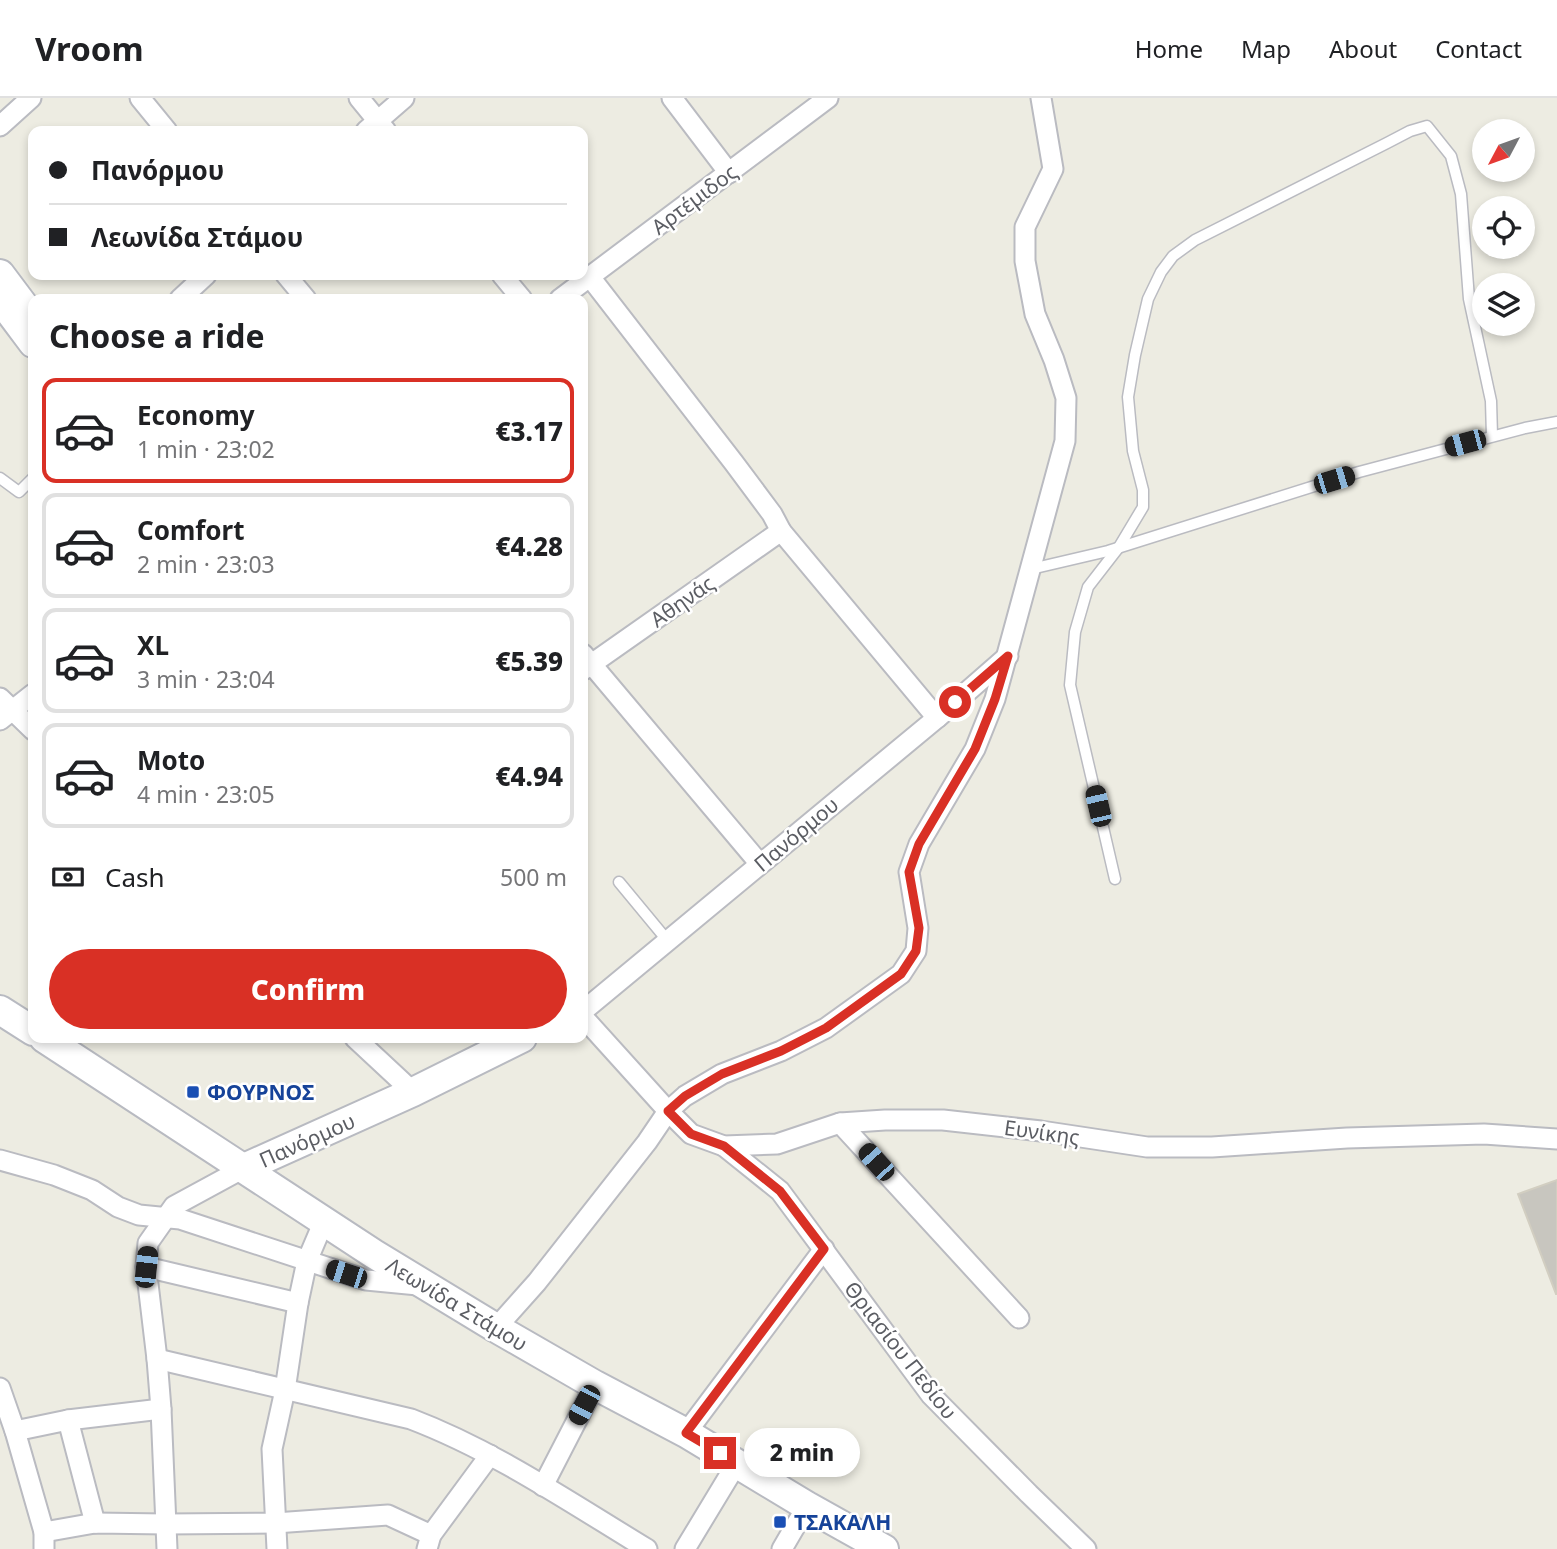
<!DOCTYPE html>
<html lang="en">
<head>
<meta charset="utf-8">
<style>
	body { margin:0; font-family:"Noto Sans",sans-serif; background:#f2f2f2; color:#202124; height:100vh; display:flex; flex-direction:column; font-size:26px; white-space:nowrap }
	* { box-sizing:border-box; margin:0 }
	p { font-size:23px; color:#757577 }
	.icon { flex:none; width:38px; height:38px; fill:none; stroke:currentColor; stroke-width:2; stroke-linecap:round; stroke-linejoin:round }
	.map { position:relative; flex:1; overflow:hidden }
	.drawer { position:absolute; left:28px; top:196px; width:560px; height:749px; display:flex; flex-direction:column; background:#fff; border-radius:14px; box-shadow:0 4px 10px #0003 }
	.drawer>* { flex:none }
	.hud { position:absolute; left:28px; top:28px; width:560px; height:154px; border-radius:14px; box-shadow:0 4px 10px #0003; display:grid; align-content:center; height:154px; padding:0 21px; background:#fff }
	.needle { width:46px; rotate:229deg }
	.buttons { position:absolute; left:1472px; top:21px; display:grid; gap:14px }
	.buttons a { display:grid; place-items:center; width:63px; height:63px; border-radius:50%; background:#fff; box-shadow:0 4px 10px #0003; font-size:35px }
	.end { position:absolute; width:32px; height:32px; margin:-16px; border:9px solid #d93025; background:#fff; box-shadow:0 0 0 4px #fff }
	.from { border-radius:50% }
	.bubble { position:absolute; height:49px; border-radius:24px; background:#fff; box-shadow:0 4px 10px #0003; font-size:23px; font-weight:800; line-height:49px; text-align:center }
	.car { position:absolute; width:21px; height:42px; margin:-21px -10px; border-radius:9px; box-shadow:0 0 5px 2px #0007; background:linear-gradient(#222 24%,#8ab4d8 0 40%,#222 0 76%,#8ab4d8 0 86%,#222 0) }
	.hud b { display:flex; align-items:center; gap:24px; height:66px; font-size:26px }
	.hud b+b { border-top:2px solid #e0e0e0 }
	.hud i { width:18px; height:18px; background:#202124 }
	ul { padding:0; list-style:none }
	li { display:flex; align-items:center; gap:21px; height:105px; margin:0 14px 10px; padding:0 7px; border:4px solid #e0e0e0; border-radius:14px }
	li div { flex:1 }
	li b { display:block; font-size:26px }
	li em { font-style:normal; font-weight:800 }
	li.on { border-color:#d93025 }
	li>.icon { width:63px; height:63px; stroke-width:1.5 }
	h2 { padding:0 21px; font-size:32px; line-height:84px }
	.pay { display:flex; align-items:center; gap:18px; height:77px; padding:0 21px; font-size:26px }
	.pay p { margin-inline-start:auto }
	.action { display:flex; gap:14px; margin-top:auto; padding:14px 21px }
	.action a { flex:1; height:80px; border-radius:42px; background:#d93025; color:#fff; font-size:28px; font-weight:800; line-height:80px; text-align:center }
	header { display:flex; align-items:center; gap:42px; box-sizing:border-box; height:98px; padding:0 35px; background:#fff; border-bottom:2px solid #e0e0e0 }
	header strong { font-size:33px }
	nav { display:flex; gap:38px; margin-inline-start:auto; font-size:24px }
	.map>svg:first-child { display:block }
</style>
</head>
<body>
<header>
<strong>Vroom</strong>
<nav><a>Home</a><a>Map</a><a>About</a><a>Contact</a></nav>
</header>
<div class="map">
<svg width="1557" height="1451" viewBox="0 0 1557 1451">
	<rect width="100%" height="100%" fill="#edece2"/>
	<polygon fill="#c8c6bf" stroke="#d2cec1" stroke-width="2" points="1557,1082 1557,1196 1556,1196 1518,1096"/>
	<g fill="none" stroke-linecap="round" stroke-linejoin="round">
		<defs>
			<g id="lane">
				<polyline points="0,380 19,394 33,380"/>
				<polyline points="1031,471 1108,453 1359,374 1525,330 1557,324"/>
				<polyline points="1115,781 1070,587 1075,534 1088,489 1119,449 1143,409 1143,392 1133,353 1128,299 1135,257 1148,201 1161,174 1173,158 1195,142 1387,45 1410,33 1427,28 1451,58 1461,96 1469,201 1491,303 1492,338"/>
				<polyline points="619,784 667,842"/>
			</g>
			<g id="street">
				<polyline points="140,0 167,33"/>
				<polyline points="359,0 386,33"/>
				<polyline points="672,0 729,75"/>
				<polyline points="0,28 31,0"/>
				<polyline points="366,33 404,0"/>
				<polyline points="286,177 306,201"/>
				<polyline points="502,177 522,201"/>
				<polyline points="590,179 734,365 772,416 781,433 937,620"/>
				<polyline points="180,201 206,177"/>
				<polyline points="560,201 828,0"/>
				<polyline points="583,556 760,766"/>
				<polyline points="583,572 781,433"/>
				<polyline points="0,600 33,632"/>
				<polyline points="0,622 33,596"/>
				<polyline points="583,913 937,620 1008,558"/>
				<polyline points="583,919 668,1013 691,1036 724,1048 777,1046 840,1025 885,1022 943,1022 1041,1033 1147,1049 1212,1049 1347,1040 1484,1036 1557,1041"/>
				<polyline points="355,940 413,994"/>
				<polyline points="840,1025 1019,1220"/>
				<polyline points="724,1048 780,1093 931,1297 1029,1396 1086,1451"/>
				<polyline points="0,1062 54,1077 92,1092 118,1109 139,1117 180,1121 366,1182 418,1187"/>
				<polyline points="146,1169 298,1205"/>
				<polyline points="496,1230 537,1184 647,1044 668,1013 685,998 722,976 781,953 826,930 901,876 916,853 918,830 909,774 919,746 975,651 995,601 1065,343 1066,300 1054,262 1035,216 1025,163 1025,129 1053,71 1041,0"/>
				<path d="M157 1261 411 1321C495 1353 571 1405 647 1451"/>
				<polyline points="0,1290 15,1333 44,1434 44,1451"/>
				<polyline points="68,1322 95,1425"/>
				<polyline points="15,1333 68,1322 161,1311"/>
				<polyline points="686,1335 824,1151"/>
				<polyline points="543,1388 595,1287"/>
				<polyline points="44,1434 95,1425 166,1426 275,1425 388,1417 431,1437"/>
				<polyline points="167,1451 161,1311 157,1261 146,1169 148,1145 174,1108 244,1070"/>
				<polyline points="277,1451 272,1351 285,1292 298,1205 307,1163 324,1123"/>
				<polyline points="427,1451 431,1437 490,1357"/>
				<polyline points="685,1451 737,1365"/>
				<polyline points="782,1451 807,1408"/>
			</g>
			<g id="secondary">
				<polyline points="0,176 27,212"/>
				<polyline points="0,201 33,245"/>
				<polyline points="0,912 33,933"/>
				<polyline points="44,940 374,1156 496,1230 595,1287 686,1335 807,1408 884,1451"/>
				<polyline points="244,1070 413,994 522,940"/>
			</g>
		</defs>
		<use href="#lane" stroke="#babbc1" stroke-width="13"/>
		<use href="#street" stroke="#babbc1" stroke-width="23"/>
		<use href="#secondary" stroke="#b8bac1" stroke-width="32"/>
		<use href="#lane" stroke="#fff" stroke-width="10"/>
		<use href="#street" stroke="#fff" stroke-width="19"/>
		<use href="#secondary" stroke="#fff" stroke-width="28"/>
	</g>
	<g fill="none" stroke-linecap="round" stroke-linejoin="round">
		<polyline stroke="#d93025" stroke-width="9" points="720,1355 686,1335 824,1151 780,1093 724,1048 691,1036 668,1013 685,998 722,976 781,953 826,930 901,876 916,853 919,830 909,774 919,746 975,651 995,601 1008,558 955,604"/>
	</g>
	<g fill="#1a4fb4" stroke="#fff" stroke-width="2.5">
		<rect x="186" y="987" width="14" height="14" rx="3.5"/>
		<rect x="773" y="1417" width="14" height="14" rx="3.5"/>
	</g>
	<g text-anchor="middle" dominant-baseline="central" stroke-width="5" stroke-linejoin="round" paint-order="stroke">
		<g font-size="21" fill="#5b5d63" stroke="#fff">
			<text transform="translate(694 101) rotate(-37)">Αρτέμιδος</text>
			<text transform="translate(682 503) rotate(-35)">Αθηνάς</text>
			<text transform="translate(796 736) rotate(-40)">Πανόρμου</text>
			<text transform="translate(1042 1034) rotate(8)">Ευνίκης</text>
			<text transform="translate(307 1042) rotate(-24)">Πανόρμου</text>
			<text transform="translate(457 1206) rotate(31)">Λεωνίδα Στάμου</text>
			<text transform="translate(901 1252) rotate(52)">Θριασίου Πεδίου</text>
		</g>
		<g font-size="21" font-weight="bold" fill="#164399" stroke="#fff" text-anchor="start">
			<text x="207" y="994">ΦΟΥΡΝΟΣ</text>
			<text x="794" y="1424">ΤΣΑΚΑΛΗ</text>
		</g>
	</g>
</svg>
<div class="buttons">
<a><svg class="needle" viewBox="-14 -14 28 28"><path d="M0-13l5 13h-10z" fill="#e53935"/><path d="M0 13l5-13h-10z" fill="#757577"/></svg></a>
<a><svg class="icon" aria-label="locate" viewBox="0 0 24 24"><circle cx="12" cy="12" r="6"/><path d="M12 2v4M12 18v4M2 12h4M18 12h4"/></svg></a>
<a><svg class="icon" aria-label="layers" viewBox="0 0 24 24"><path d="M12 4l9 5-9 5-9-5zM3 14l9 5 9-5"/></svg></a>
</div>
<i class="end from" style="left:955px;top:604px"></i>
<i class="end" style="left:720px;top:1355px"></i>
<div class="bubble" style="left:744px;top:1330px;width:116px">2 min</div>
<i class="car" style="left:1465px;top:345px;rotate:255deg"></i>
<i class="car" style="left:1334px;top:382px;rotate:73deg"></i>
<i class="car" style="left:1098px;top:708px;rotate:347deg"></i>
<i class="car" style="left:876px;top:1064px;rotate:318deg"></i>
<i class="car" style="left:146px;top:1169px;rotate:6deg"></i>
<i class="car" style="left:346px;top:1176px;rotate:288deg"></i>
<i class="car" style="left:584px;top:1307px;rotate:208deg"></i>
<div class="hud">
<b><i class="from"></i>Πανόρμου</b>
<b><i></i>Λεωνίδα Στάμου</b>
</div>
<section class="drawer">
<h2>Choose a ride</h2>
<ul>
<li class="on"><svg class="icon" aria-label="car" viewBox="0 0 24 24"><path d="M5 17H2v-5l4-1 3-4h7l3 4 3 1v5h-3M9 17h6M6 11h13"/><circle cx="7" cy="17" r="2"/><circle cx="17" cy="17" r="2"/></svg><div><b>Economy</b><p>1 min · 23:02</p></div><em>€3.17</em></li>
<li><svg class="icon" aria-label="car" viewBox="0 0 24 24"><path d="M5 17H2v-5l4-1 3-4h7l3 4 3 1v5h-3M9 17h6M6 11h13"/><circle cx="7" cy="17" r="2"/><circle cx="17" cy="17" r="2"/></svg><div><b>Comfort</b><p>2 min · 23:03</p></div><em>€4.28</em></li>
<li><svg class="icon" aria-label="car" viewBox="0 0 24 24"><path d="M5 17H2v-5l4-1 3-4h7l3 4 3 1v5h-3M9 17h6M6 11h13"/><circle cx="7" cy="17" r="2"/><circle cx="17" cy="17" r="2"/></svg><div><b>XL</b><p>3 min · 23:04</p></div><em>€5.39</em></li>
<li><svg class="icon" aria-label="car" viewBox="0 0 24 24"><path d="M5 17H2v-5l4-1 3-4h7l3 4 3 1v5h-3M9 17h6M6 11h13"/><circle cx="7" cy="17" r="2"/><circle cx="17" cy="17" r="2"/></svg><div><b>Moto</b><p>4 min · 23:05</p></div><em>€4.94</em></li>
</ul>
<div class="pay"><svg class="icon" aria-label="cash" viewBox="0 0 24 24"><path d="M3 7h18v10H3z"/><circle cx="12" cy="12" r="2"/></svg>Cash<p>500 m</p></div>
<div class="action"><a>Confirm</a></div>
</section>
</div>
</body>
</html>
